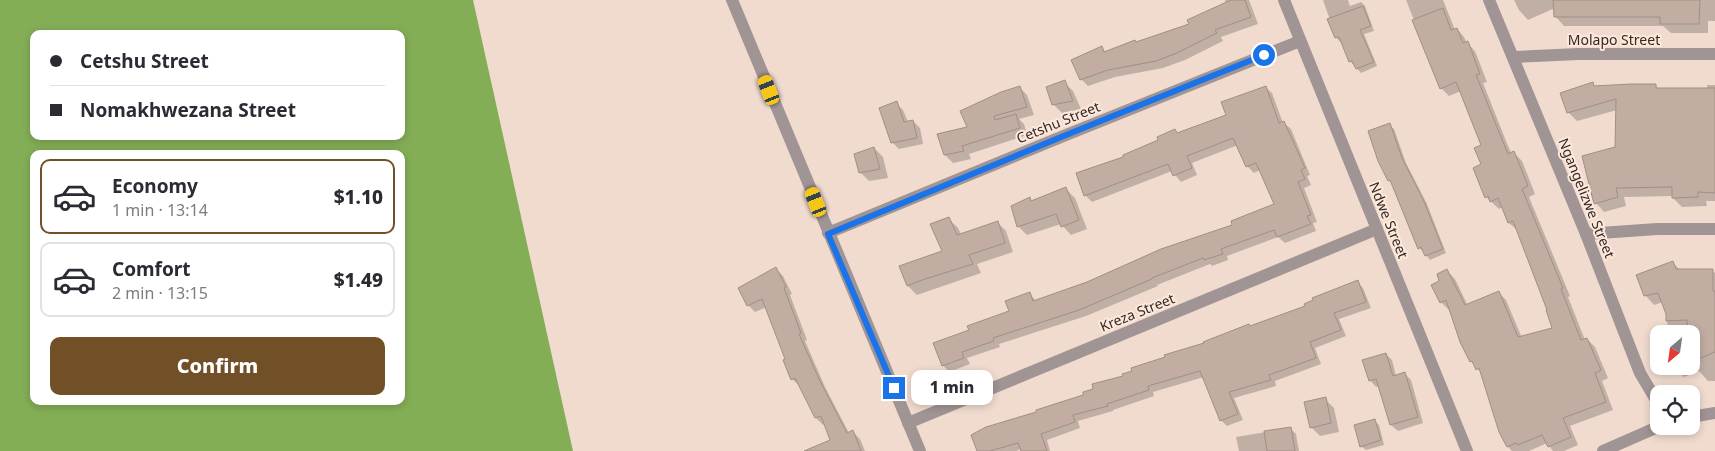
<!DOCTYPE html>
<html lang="en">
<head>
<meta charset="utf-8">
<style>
	body { margin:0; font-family:"Noto Sans",sans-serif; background:#f2f2f3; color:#2b2b33; height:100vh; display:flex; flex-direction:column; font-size:19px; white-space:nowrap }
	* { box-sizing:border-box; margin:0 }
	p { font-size:16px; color:#7c7c81 }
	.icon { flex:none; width:28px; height:28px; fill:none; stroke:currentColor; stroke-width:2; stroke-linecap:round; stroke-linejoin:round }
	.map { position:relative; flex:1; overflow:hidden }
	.side { position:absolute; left:30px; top:150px; width:375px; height:255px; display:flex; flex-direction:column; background:#fff; border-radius:10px; box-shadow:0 2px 8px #0003 }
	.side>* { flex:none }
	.hud { position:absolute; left:30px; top:30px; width:375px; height:110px; border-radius:10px; box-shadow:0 2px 8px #0003; display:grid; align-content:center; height:110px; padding:0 20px; background:#fff }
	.needle { width:32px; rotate:209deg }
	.buttons { position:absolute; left:1650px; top:325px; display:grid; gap:10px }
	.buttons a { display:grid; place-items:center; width:50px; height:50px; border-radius:10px; background:#fff; box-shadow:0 2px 8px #0003; font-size:25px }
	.end { position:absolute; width:22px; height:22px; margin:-11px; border:6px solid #1a73e8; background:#fff; box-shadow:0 0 0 2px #fff }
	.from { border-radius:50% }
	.bubble { position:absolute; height:35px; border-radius:10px; background:#fff; box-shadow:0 2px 8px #0003; font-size:16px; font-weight:800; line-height:35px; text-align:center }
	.car { position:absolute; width:15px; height:30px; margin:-15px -8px; border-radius:6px; box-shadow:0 0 4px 1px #0007; background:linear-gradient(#f5c518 24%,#345 0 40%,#f5c518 0 76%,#345 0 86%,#f5c518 0) }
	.hud b { display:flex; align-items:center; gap:18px; height:48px; font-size:19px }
	.hud b+b { border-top:1px solid #e1e1e2 }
	.hud i { width:12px; height:12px; background:#2b2b33 }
	ul { padding:9px 0 0; list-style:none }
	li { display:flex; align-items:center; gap:15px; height:75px; margin:0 10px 8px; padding:0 10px; border:2px solid #e1e1e2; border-radius:10px }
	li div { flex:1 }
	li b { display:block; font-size:19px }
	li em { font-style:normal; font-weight:800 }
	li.on { border-color:#715027 }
	li>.icon { width:45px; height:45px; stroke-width:1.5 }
	.action { display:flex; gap:10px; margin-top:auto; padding:10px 20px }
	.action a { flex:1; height:58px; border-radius:10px; background:#715027; color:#fff; font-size:20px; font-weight:800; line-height:58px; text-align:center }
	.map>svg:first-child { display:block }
</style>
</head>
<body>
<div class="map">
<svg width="1715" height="451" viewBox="0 0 1715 451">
	<rect width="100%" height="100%" fill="#f1dbcf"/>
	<path fill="#84ae56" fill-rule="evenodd" d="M0 0H473L573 451H0ZM34 34H401V136H34ZM34 154H401V401H34Z"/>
	<g fill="#0003">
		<polygon points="1225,0 1249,0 1258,24 1221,37 1223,41 1185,60 1163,68 1115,77 1088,86 1081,79 1102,48 1107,53 1191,25 1226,4"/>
		<polygon points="1323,0 1348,0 1350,6 1361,2 1365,6 1374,31 1364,34 1377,66 1361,73 1350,61 1342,41 1340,42 1336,37"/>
		<polygon points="1406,0 1443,0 1455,30 1457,29 1464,37 1467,43 1475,51 1487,82 1483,83 1508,146 1512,154 1514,153 1522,161 1535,194 1529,197 1570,296 1568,297 1585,340 1587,339 1595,347 1608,378 1602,381 1613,410 1570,426 1578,445 1564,451 1553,451 1547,443 1529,451 1512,451 1508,447 1483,375 1471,361 1450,309 1449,310 1441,302 1441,281 1447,271 1455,279 1468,306 1499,293 1506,300 1522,338 1554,329 1549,310 1517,230 1509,223 1503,207 1499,209 1486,197 1482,146 1461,91 1449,96 1441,88"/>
		<polygon points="1514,0 1715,0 1715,21 1708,21 1708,33 1671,33 1663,26 1564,26 1555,16 1555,8 1528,20 1519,10"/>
		<polygon points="1064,82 1073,91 1081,109 1062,113 1053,104"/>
		<polygon points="1593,84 1596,87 1655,85 1659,89 1707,89 1707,85 1715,85 1715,201 1706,201 1707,206 1682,207 1673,198 1673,196 1624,197 1626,206 1604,212 1596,203 1617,148 1617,110 1577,121 1568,112"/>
		<polygon points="1019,87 1027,95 1034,115 1019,119 1024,124 1027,135 969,154 971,159 953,163 945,155 969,127"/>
		<polygon points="1265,87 1272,93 1283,123 1284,123 1291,129 1310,175 1307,176 1311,185 1304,188 1317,222 1313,223 1316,231 1285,243 1278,237 1227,256 1228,260 1212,266 1210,264 1157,285 1158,286 1086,316 999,344 1000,347 967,358 970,364 949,372 943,365 970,330 1011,312 1029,293 1036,301 1234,226 1276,205 1260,170 1254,173 1247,166 1238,145 1192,163 1197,175 1181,182 1172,171 1092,202 1085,195 1078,174 1125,158 1160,141 1175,131 1178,134 1228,116"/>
		<polygon points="896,103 903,110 908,122 913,121 920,128 923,144 899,149 892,142"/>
		<polygon points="1389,125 1394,129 1406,163 1427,204 1446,253 1430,260 1424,252 1419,248 1393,184 1389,180"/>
		<polygon points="874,148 883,157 888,178 869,181 860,172"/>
		<polygon points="1066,189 1075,198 1087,229 1071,235 1061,224 1027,235 1018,226 1030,199 1033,202"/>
		<polygon points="949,219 958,228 961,234 997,222 1006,231 1013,252 977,264 981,273 917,295 908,286 900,266 944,252"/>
		<polygon points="1673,263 1681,271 1712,271 1715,273 1715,381 1708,381 1699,371 1684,377 1675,368 1674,366 1691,366 1691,334 1668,334 1667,313 1663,302 1654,305 1646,296 1638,276"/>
		<polygon points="776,269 783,276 792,294 790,295 807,340 805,341 825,387 849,433 853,432 860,439 865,451 836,451 825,424 823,425 816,418 800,386 792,379 787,359 767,307 755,312 748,305"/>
		<polygon points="1357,282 1363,288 1371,308 1339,319 1346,336 1315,348 1321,364 1275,381 1276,386 1234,398 1243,420 1227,426 1221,420 1204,377 1153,392 1154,396 1113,410 1113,411 1078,421 1080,428 1047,440 1050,451 1022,451 1022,449 1016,451 978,451 1038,413 1085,396 1124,377 1307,306"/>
		<polygon points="1386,354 1392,360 1396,376 1405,374 1411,380 1423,423 1398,431 1391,425 1379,386 1376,387 1370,380"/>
		<polygon points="1325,399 1334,408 1339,432 1320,436 1311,427"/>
		<polygon points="1374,421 1379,425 1384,445 1366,450 1361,446"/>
		<polygon points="1290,428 1296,434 1299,451 1239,451 1236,437"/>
	</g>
	<g fill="#c2ada2" stroke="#a28e84">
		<polygon points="1231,0 1245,0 1251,17 1215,30 1217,33 1177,53 1156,61 1108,70 1080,80 1071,60 1102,46 1104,52 1135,40 1136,42 1189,24 1187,20"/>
		<polygon points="1553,0 1700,0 1699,24 1660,24 1660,17 1554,17"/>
		<polygon points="1363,6 1371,26 1360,30 1374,62 1356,69 1352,61 1349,62 1339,37 1335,38 1327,19"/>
		<polygon points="1443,8 1451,30 1457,28 1463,43 1468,41 1480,74 1476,75 1501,137 1508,154 1514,151 1528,186 1522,189 1563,288 1561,289 1581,340 1587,338 1601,370 1595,373 1606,402 1563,418 1571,437 1548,447 1542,435 1518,445 1516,443 1507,447 1499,432 1479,368 1476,370 1472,361 1470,362 1460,342 1446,300 1440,303 1431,285 1439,281 1437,274 1447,269 1465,305 1499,291 1518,337 1552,328 1546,310 1547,310 1513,221 1508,223 1498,198 1490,202 1488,196 1485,198 1473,168 1481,164 1474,148 1481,145 1456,82 1440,89 1412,20"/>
		<polygon points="1065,80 1073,101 1052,105 1046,87"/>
		<polygon points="1593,82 1594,86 1631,84 1656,84 1656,88 1715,88 1715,193 1698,192 1698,197 1672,198 1672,187 1616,188 1618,197 1594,204 1582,156 1615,147 1616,99 1567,113 1560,93"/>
		<polygon points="1020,86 1027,107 994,116 995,120 1016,114 1020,128 962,146 964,151 944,155 937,134 967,127 960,111 1001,92"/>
		<polygon points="1266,86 1279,123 1284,121 1305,168 1301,170 1305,179 1298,182 1311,215 1307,216 1311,224 1277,237 1274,230 1221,249 1223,254 1204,260 1203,258 1152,278 1152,279 1079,310 993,338 994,341 962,352 964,358 942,366 933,343 969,330 967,326 1009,311 1005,301 1030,292 1033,301 1087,282 1161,249 1232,225 1231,221 1274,204 1256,163 1246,167 1233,138 1187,156 1192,168 1173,176 1168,164 1084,196 1076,173 1123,157 1123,155 1158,140 1157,137 1175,129 1177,133 1226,115 1221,102"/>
		<polygon points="897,101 904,122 913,120 917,138 891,143 879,108"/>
		<polygon points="1390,123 1402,158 1423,199 1443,249 1425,256 1421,247 1418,249 1390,180 1388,181 1378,161 1368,131"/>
		<polygon points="874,147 880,169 859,173 854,154"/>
		<polygon points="1066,187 1079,220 1061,227 1056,214 1017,227 1011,206 1030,197 1031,201"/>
		<polygon points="949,217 957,235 998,221 1005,243 969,255 973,264 925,279 907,286 899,266 942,251 930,224"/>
		<polygon points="1673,261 1676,269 1713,269 1713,291 1715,291 1715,352 1691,362 1691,334 1688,334 1687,320 1666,321 1666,314 1658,293 1644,296 1636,275"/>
		<polygon points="776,267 786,287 784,288 801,333 799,334 819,379 847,433 853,430 861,451 804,451 830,440 821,416 815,418 795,378 791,380 783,360 785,359 762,299 747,306 738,288"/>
		<polygon points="1358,280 1366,302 1334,313 1341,330 1310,342 1316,358 1269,375 1271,380 1229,392 1238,414 1220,421 1200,371 1148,386 1149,390 1107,404 1108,406 1073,415 1075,422 1041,434 1047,451 1021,451 1018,443 990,451 977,451 971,435 986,427 1036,412 1036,410 1083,395 1083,392 1093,389 1092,384 1123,376 1122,374 1132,371 1131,368 1165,357 1164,355 1204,343 1203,342 1249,324 1250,326 1305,306 1304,304 1313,300 1312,298"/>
		<polygon points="1386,353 1393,376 1405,372 1418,417 1390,425 1376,379 1369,381 1362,360"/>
		<polygon points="1326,397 1331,423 1310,428 1304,402"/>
		<polygon points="1375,419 1381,440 1360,447 1354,425"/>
		<polygon points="1291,427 1295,451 1267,451 1264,431"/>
	</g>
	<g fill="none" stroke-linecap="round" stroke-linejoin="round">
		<g stroke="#a09594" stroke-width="12">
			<polyline points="732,0 920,451"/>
			<polyline points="1284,0 1467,451"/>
			<polyline points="1489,0 1586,234 1640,373 1659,405"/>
			<polyline points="1514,57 1578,54 1715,54"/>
			<polyline points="828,233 1066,135 1300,41"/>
			<polyline points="1586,234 1657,229 1715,229"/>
			<polyline points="1691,417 1715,413"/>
			<polyline points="908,423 1377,229"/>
			<polyline points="1603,451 1660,426"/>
		</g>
	</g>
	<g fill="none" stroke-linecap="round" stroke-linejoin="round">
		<polyline stroke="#1a73e8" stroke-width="6" points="894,388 828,234 1066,135 1264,55"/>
	</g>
	<g text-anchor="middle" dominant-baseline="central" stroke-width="4" stroke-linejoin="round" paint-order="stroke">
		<g font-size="14" fill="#322a25" stroke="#fee8dc">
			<text x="1614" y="39">Molapo Street</text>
			<text transform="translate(1058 122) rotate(-22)">Cetshu Street</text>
			<text transform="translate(1587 198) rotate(68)">Ngangelizwe Street</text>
			<text transform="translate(1389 220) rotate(68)">Ndwe Street</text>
			<text transform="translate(1137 312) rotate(-22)">Kreza Street</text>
		</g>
	</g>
</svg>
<div class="buttons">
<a><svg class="needle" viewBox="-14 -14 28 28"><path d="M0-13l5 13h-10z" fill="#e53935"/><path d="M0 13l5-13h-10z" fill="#7c7c81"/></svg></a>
<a><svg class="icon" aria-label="locate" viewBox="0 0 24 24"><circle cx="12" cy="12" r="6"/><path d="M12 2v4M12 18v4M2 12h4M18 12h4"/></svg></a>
</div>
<i class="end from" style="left:1264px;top:55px"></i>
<i class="end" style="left:894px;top:388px"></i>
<div class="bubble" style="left:911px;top:370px;width:82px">1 min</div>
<i class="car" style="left:769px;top:90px;rotate:338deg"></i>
<i class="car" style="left:816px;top:202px;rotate:338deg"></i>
<div class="hud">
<b><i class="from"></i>Cetshu Street</b>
<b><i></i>Nomakhwezana Street</b>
</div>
<section class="side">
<ul>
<li class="on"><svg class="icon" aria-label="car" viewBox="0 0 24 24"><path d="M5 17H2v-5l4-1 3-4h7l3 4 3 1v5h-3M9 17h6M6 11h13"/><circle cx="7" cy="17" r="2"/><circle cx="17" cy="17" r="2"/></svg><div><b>Economy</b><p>1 min · 13:14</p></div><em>$1.10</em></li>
<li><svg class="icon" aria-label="car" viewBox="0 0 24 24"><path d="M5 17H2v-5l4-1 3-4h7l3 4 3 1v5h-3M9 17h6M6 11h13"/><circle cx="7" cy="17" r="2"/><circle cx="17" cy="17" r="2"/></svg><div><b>Comfort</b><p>2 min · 13:15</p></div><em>$1.49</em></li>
</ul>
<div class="action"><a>Confirm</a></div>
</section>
</div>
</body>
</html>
